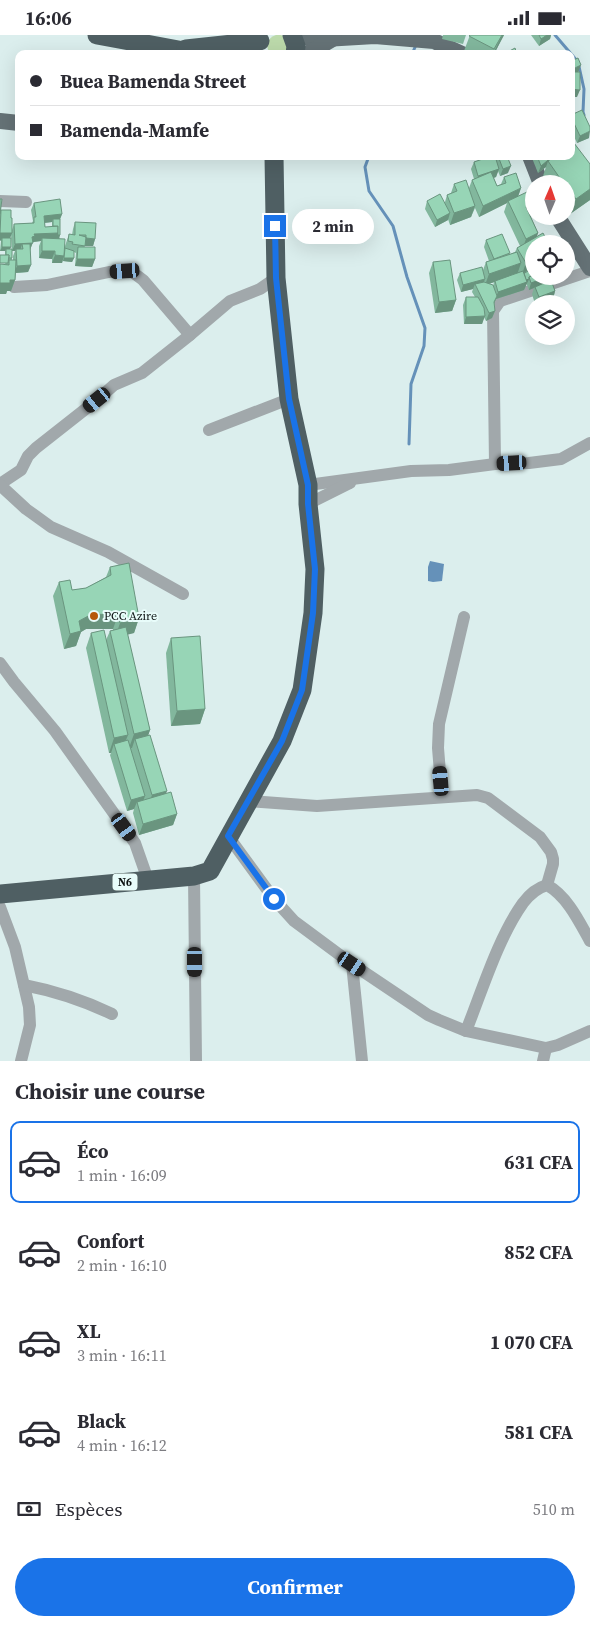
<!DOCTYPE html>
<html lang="fr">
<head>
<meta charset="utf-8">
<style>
	body { margin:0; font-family:"Source Serif 4",serif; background:#f7f7f7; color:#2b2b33; height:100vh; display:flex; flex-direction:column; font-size:19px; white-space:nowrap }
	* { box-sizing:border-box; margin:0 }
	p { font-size:16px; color:#7c7c81 }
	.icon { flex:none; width:28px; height:28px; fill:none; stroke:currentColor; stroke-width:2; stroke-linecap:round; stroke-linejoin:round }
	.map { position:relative; height:1026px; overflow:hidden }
	.panel { display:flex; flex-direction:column; background:#fff; flex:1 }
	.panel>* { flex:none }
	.hud { position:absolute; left:15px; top:15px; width:560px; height:110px; border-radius:10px; box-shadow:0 5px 20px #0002; display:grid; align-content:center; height:110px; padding:0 15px; background:#fff }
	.needle { width:32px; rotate:2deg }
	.fabs { position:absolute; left:525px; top:140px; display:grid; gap:10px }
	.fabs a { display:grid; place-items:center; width:50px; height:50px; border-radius:50%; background:#fff; box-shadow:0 5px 20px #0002; font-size:25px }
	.end { position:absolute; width:22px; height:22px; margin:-11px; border:6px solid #1a73e8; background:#fff; box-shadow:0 0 0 2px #fff }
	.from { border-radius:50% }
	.bubble { position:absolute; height:35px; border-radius:18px; background:#fff; box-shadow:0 5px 20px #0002; font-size:16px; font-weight:700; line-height:35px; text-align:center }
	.car { position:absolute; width:15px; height:30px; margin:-15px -8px; border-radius:6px; box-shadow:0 0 4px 1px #0007; background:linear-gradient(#222 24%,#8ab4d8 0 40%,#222 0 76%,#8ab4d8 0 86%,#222 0) }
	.hud b { display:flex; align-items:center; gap:18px; height:48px; font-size:19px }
	.hud b+b { border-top:1px solid #e1e1e2 }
	.hud i { width:12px; height:12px; background:#2b2b33 }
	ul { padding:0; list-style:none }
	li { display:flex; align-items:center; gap:15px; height:82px; margin:0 10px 8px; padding:0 5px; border:2px solid transparent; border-radius:10px }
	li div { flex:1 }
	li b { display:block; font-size:19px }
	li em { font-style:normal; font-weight:700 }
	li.selected { border-color:#1a73e8 }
	li>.icon { width:45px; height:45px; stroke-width:1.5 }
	h2 { padding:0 15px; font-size:22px; line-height:60px }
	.pay { display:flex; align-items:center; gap:12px; height:55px; padding:0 15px; font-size:19px }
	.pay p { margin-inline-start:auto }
	.cta { display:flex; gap:10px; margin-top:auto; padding:10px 15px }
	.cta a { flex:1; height:58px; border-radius:30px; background:#1a73e8; color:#fff; font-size:20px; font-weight:700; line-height:58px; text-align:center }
	.status { display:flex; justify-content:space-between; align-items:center; height:35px; padding:0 25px; background:#fff; direction:ltr }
	.status svg { height:14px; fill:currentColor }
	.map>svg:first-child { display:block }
</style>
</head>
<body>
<div class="status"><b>16:06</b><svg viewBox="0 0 49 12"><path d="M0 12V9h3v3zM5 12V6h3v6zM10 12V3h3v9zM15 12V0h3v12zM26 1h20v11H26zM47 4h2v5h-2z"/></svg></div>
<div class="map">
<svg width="590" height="1026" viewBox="0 0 590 1026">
	<rect width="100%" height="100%" fill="#dbeeed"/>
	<path fill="#bcdaab" d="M276 0H281L287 3V19H270C265 11 267 3 276 0Z"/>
	<polygon fill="#6591b9" points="430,526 444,529 442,546 433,547 428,546 428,532"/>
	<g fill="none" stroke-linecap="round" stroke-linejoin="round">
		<g stroke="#6591b9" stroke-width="3">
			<polyline points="555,0 578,27 584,54 583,77 584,80"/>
			<polyline points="412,19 416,10"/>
			<polyline points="369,121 365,132 369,156 393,191 407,242 425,293 424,311 411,349 409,409"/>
		</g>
		<g stroke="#a1a8ab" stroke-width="12">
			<polyline points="0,166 26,167"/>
			<polyline points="14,252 47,250 109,237 131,236 143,245 190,300"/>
			<polyline points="209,395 289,364"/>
			<polyline points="495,429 493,276 500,266 590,236"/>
			<polyline points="0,449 21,435 28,421 36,413 97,365 114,350 142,338 190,300 230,266 260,254 276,243"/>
			<polyline points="0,450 26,474 51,492 108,517 183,559"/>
			<polyline points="308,450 411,436 449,435 495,429 529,428 561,424 590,408"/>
			<polyline points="308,469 350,448"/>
			<polyline points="0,628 14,647 55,696 135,808 148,845"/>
			<polyline points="442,762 438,713 439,689 464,582"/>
			<polyline points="249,766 317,771 477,760 488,763 540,802 551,817 553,824 553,829 547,850"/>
			<polyline points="228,801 274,864 294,886 352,929 428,980 439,985 466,996 546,1013 558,1010 590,996"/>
			<polyline points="194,841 196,1026"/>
			<polyline points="0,872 15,912 29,972 30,990 21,1026"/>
			<polyline points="352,929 362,1026"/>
			<path d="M24 950C55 956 83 965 112 979"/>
			<path d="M466 996C482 956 498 903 523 868 529 860 537 853 547 850 567 861 579 886 590 906"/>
			<polyline points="543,1026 546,1013"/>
		</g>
		<g stroke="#657276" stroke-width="16">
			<polyline points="293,1 324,4 375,1 434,6 462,19"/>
			<polyline points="307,19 334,3"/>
			<polyline points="0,86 19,88"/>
			<polyline points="530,121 541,149"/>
			<polyline points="557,181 590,233"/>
		</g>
		<g stroke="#4f5f63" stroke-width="19">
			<polyline points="97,0 200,19"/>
			<polyline points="292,0 296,11 295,19"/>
			<polyline points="186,14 260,6"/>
			<polyline points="0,859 194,841 210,836 282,706 302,655 313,578 315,534 308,469 308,450 289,364 276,243 274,121"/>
		</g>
	</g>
	<g fill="#82b79d" fill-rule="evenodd">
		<polygon points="443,0 466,0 463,9 442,4"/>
		<polygon points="470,0 504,0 494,19 470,19 464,16"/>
		<polygon points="531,0 551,0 550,4 539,11"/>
		<polygon points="571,80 589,103 577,108 571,95"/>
		<path d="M477 121H507L508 138 500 141 498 136 496 142 494 143 497 151 501 149 504 142 521 153 518 162 533 169 529 178 538 198 534 209V241L545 248 555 256 553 264 539 269H535L532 259 534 253 529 255 527 250V248L524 255 496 264 494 269 495 276 492 283 486 286 484 282 482 289H464L463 270 466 262H475L472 257 473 254 461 257 457 245 460 238 483 235 486 227 489 226 484 212 486 205 510 219 515 217 517 213 520 211 504 177 507 168 479 182 475 173 471 182 450 190 448 184V185L435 192 425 174 427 166 445 167 447 160 451 158 454 149 469 153 472 145 474 144 471 134 474 127 478 126ZM532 233 533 234 524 238ZM494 247 493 251 489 249Z"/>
		<polygon points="532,121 571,121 590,129 590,165 570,179 566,173 566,149 549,149 543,141 546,132 538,138 532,123"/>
		<path d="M0 164 1 175 11 183 12 195 14 189 32 188 33 186 31 175 34 168 62 179 60 185V200L59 202 64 214 69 199 72 200 73 194 75 187 95 204 93 211H85L84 212 95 224 92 232 75 231 76 218 74 217V223L72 227 63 226V224L62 228H52V224L39 223V211L41 206 33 207 30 215 31 230 28 237 16 238 15 245 11 256H7L6 259 5 216H0L1 206 0 205ZM52 187V192H45V188ZM11 199 12 214H10V203ZM12 216H15L13 221V225H12Z"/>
		<polygon points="433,227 456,265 452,276 435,278 429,238"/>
		<polygon points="110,532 139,583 134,598 127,599 150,695 148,700 166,759 177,779 173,790 139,800 133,778 134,774 127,776 110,720 111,718 109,718 86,613 91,598 106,605 110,596 113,595 113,594 86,594 81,597 76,611 64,614 53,561 59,547 72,555 86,553 106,542"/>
		<polygon points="171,603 205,674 200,689 171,691 166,618"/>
	</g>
	<g fill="#6a957f">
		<polygon points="502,0 504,0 494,19 493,19"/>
		<polygon points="547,0 551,0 550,4 539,11 541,4"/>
		<polygon points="581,30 578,38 571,41 571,35"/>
		<polygon points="571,54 580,55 577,62 571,62"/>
		<polygon points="590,96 589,103 577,108 580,101"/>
		<polygon points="483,121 495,121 479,129 481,122"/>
		<polygon points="553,121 557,121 548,126 546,132 538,138 541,131"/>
		<polygon points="511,131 508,138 500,141 503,134"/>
		<polygon points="499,134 496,142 476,148 478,141"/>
		<polygon points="521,153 517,164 508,166 507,168 479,182 483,171"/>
		<polygon points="590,154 590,165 570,179 576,164"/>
		<polygon points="533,169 529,180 526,172"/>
		<polygon points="475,171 471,182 450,190 454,178"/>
		<polygon points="450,178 448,185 435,192 437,185"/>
		<polygon points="62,179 59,186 53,184 52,187 42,188 44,181"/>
		<polygon points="0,198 12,198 9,206 2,203 1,206 0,205"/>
		<polygon points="58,198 60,200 59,204 42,203 41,206 33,207 30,215 23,214 22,209 20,216 16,214 15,216 12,216 15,209 32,202 34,199"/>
		<polygon points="538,198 534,209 522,215 526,204"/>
		<polygon points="86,203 95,204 93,211 84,211"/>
		<polygon points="2,212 11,212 9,216 6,214 5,216 0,216"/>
		<polygon points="42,216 55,216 52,224 39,223"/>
		<polygon points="55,220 64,221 62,228 52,228"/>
		<polygon points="64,223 74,223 72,227 63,226"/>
		<polygon points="77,224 95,224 92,232 75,231"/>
		<polygon points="534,224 534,229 532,233 522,239 526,228"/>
		<polygon points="521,228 517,240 485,250 489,239"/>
		<polygon points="31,230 28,237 14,238 17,231"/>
		<polygon points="547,242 544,249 535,252 534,253 529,255 531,248"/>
		<polygon points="485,244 482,252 475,249 473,254 461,257 463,250"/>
		<polygon points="529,244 524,255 496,264 491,275 498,257"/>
		<polygon points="10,245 15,245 11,256 7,256 6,259 0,259 0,248"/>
		<polygon points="555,256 553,264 539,269 536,269 539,262"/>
		<polygon points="456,265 452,276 435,278 439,267"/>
		<polygon points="495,276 492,283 486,286 489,278"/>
		<polygon points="485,281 482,289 464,289 466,282"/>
		<polygon points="92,579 118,580 113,594 86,594 81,597 76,611 64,614 70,599 79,586"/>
		<polygon points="139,583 134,598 115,603 120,588"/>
		<polygon points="205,674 200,689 171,691 177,676"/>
		<polygon points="150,695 145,710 135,704 132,713 129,713 134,699"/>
		<polygon points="128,700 122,715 114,709 111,718 109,718 114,703"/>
		<polygon points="167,756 163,767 148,771 152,760"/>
		<polygon points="145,761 141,772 137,767 134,774 127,776 131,765"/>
		<polygon points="177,779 173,790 139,800 143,789"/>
	</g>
	<g fill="#97d5b6" stroke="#6a957f">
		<polygon points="470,0 502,0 494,14 469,1"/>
		<polygon points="539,0 547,0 541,4"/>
		<polygon points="515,13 517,19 504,19"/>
		<polygon points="578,23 581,30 571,35 571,26"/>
		<polygon points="571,37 580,37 580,55 571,54"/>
		<polygon points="582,75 590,92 590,96 580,101 571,82 571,80"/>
		<polygon points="574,108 590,129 590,154 576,164 566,151 566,149 564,149 548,126 555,121 571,121 571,110"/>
		<polygon points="491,121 495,121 499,134 478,141 474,127"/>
		<polygon points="498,121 507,121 511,131 503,134"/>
		<polygon points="537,121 553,121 541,131"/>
		<polygon points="491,137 497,151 506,148 504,142 516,138 521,153 483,171 472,145"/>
		<polygon points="466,145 475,171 454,178 447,160 457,156 454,149"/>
		<polygon points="527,157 533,169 526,172 538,198 526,204 508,166"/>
		<polygon points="440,159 450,178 437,185 427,166"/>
		<polygon points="0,164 2,164 0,179"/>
		<polygon points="60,164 62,179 44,181 45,192 58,191 58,198 34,199 35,201 32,202 33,208 15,209 14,189 34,188 34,182 36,182 34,168"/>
		<polygon points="1,175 11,175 11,183 12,183 12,198 0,198"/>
		<polygon points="53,184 60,184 60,200 58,200 58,191 53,191"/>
		<polygon points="75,187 96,188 95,204 86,203 86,200 79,200 86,202 85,211 72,209 73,207 68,206 69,199 75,200"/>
		<polygon points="543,198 549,209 534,209 534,224 526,228 517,213"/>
		<polygon points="502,199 510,218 494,224 486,205"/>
		<rect x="2" y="203" width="9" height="9"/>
		<polygon points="42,203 65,204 64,221 55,220 55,216 42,216"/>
		<polygon points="22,209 30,209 31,230 17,231 16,214 23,214"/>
		<polygon points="78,212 95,212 95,224 77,224"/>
		<polygon points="65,213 74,216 74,223 64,223"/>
		<polygon points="6,214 12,214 12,223 9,223 9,220 6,220"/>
		<polygon points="517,217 521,228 489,239 486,227"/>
		<polygon points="0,220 9,220 8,228 0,228"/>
		<polygon points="9,225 16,225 15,245 10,245 10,248 0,248 0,229 9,230"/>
		<polygon points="450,225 456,265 439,267 433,227"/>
		<polygon points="482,232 485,244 463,250 460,238"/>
		<polygon points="533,234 534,236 534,240 529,242 529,244 526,245 524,238"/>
		<polygon points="523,236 527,247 498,257 495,246"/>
		<polygon points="534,240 534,241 547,242 531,248 529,242"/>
		<polygon points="551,245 555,256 539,262 535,252"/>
		<polygon points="484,247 493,250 497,261 494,267 495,276 489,278 475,249"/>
		<polygon points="466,262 478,262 484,273 485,281 466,282"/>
		<polygon points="129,528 139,583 120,588 118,580 92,579 79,586 81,596 70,599 59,547 70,545 72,555 86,553 111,540 110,532"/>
		<polygon points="126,592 150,695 134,699 110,596"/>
		<polygon points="104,595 128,700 114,703 91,598"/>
		<polygon points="200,601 205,674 177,676 171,603"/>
		<polygon points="150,700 167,756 152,760 135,704"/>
		<polygon points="128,705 145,761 131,765 114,709"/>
		<polygon points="171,757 177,779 143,789 137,767"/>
	</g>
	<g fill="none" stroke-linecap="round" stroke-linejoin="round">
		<polyline stroke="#1a73e8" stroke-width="6" points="274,864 228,801 282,706 302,655 313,578 315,534 308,469 308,450 289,364 276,243 275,191"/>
	</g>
	<circle fill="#b65809" stroke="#e8fcfa" stroke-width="2" cx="94" cy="581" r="5"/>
	<g text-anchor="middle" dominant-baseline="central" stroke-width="4" stroke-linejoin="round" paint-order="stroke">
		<rect fill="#e8fcfa" stroke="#4d5857" stroke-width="1" x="112.5" y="838.5" width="25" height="17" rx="4"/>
		<g font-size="11" font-weight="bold" fill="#0b1111">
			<text x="125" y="847">N6</text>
		</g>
		<g font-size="12" fill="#0b1111" stroke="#e8fcfa" text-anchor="start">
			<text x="104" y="581">PCC Azire</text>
		</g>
	</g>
</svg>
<div class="fabs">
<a><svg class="needle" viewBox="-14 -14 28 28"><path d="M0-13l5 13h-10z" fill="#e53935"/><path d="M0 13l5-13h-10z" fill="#7c7c81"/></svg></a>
<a><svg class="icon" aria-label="locate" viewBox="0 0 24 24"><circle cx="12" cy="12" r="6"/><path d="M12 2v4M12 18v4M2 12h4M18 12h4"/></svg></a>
<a><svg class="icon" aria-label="layers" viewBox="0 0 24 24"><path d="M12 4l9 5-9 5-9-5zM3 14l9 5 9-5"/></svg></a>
</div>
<i class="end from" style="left:274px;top:864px"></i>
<i class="end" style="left:275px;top:191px"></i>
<div class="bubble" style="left:292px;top:174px;width:82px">2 min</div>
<i class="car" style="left:125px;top:236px;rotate:266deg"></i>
<i class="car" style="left:97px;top:365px;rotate:231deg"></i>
<i class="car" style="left:512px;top:428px;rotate:267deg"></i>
<i class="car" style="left:441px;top:746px;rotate:355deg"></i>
<i class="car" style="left:124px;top:792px;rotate:144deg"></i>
<i class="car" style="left:195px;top:927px;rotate:180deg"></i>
<i class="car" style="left:352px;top:929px;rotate:124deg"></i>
<div class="hud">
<b><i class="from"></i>Buea Bamenda Street</b>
<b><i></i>Bamenda-Mamfe</b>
</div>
</div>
<section class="panel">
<h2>Choisir une course</h2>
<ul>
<li class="selected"><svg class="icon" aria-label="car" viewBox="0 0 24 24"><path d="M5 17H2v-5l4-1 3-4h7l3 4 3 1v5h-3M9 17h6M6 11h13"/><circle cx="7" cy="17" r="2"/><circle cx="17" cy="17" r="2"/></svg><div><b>Éco</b><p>1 min · 16:09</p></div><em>631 CFA</em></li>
<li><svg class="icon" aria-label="car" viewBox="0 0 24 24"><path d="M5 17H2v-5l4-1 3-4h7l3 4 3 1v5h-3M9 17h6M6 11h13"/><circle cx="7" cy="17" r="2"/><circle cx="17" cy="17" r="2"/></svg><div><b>Confort</b><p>2 min · 16:10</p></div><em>852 CFA</em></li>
<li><svg class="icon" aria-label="car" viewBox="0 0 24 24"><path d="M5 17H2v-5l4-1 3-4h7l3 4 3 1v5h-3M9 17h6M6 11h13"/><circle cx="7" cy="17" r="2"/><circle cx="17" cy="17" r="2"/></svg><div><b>XL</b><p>3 min · 16:11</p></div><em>1 070 CFA</em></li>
<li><svg class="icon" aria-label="car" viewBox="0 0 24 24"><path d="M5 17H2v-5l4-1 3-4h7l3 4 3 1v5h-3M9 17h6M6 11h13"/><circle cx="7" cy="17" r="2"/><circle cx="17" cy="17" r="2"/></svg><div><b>Black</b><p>4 min · 16:12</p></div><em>581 CFA</em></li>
</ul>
<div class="pay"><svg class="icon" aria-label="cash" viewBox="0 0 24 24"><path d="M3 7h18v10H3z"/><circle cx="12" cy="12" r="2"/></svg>Espèces<p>510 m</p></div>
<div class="cta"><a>Confirmer</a></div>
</section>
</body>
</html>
